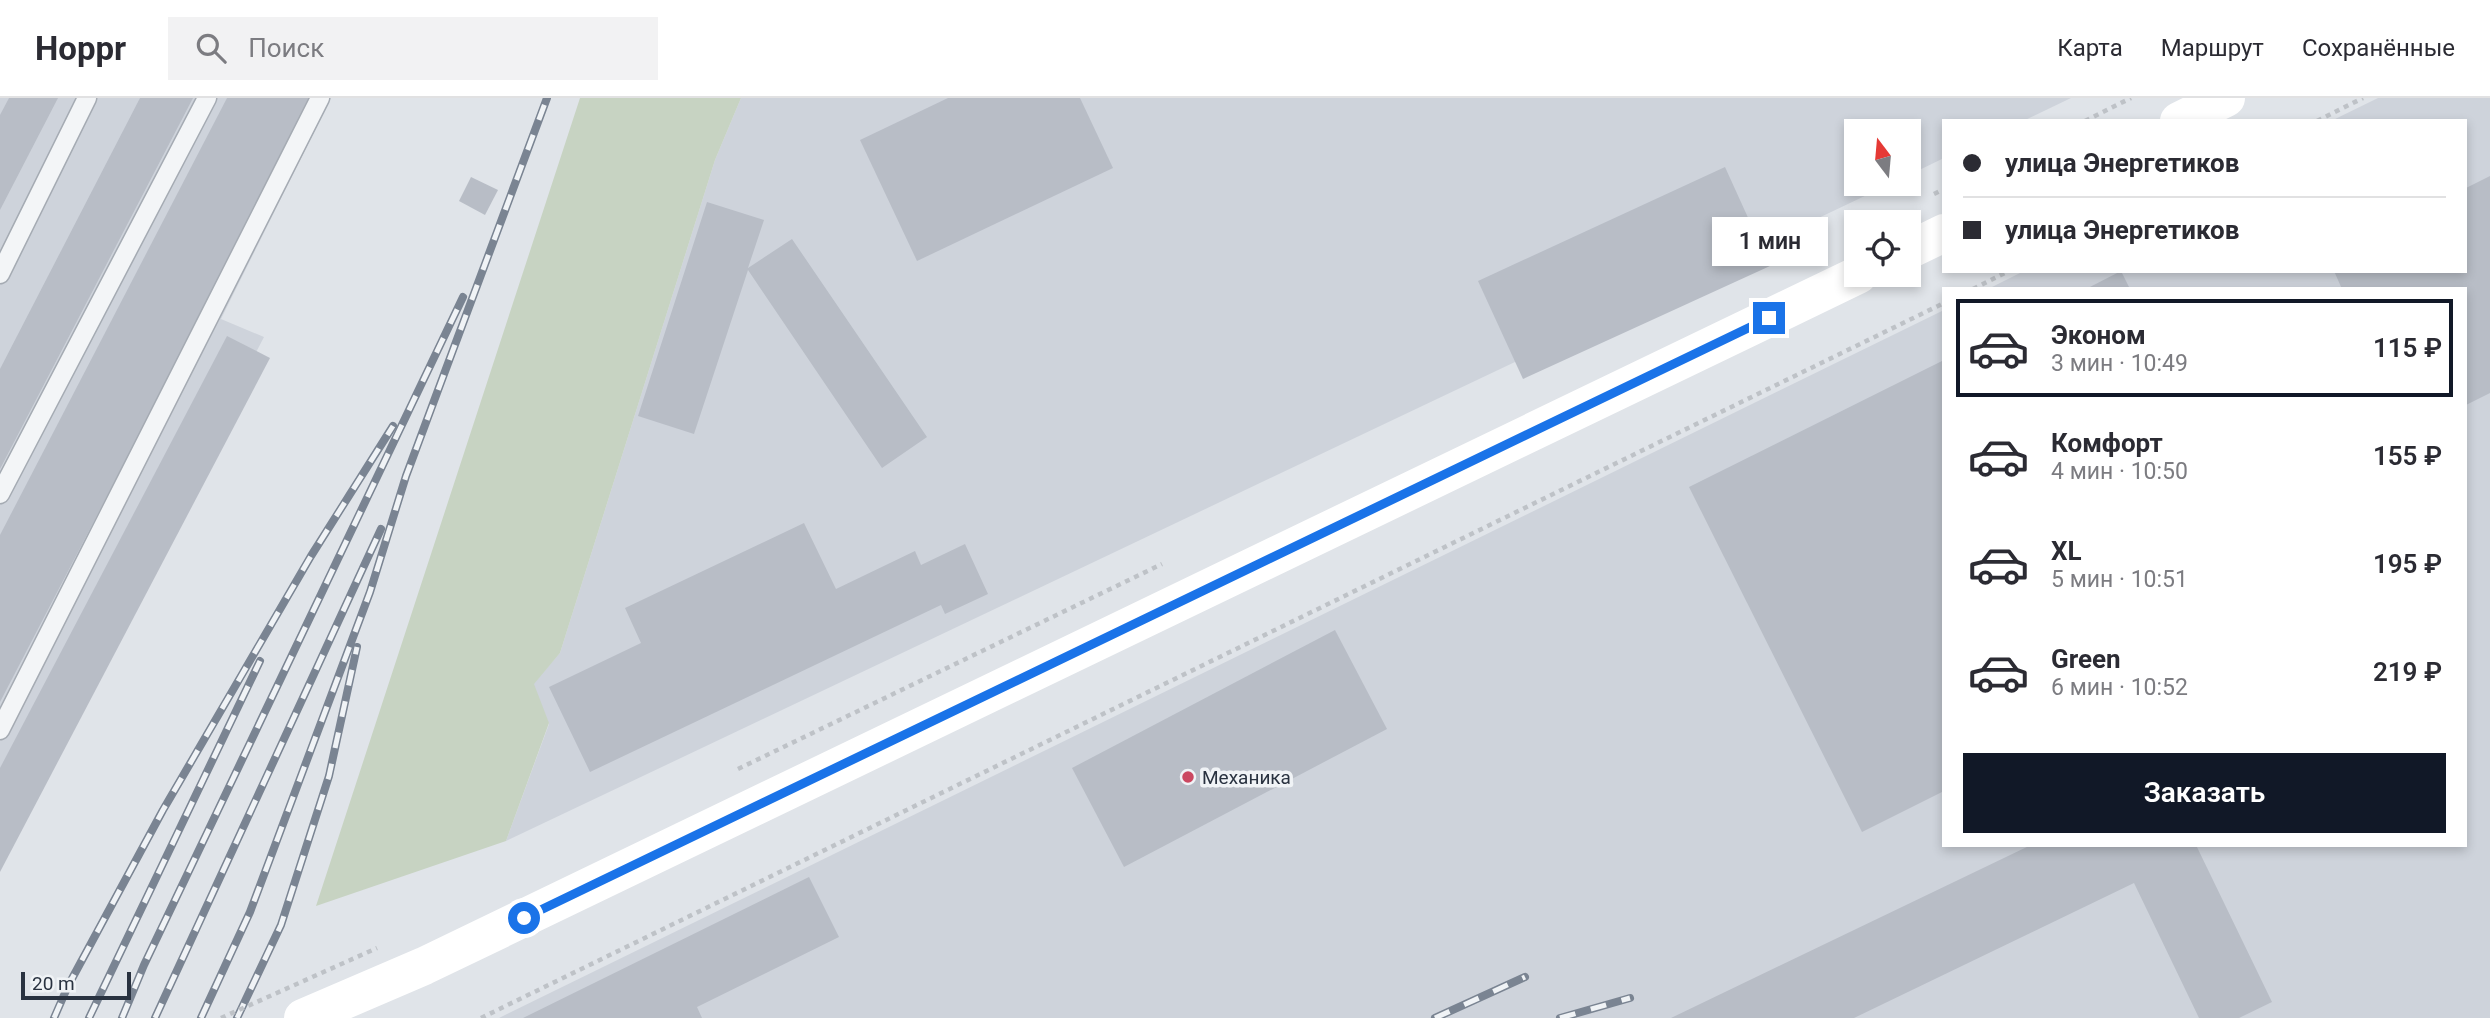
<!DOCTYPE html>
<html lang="ru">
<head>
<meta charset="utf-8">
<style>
	body { margin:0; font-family:Roboto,sans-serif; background:#f2f2f3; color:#2b2b33; height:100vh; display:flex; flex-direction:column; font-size:26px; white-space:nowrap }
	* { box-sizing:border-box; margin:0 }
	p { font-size:23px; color:#7c7c81 }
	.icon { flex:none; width:38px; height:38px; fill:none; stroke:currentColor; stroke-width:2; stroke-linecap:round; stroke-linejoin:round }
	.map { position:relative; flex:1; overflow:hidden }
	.sheet { position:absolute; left:1942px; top:189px; width:525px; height:560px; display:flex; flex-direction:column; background:#fff; border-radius:0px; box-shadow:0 4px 10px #0003 }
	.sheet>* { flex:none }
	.guide { position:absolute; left:1942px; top:21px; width:525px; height:154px; border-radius:0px; box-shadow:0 4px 10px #0003; display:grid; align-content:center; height:154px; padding:0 21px; background:#fff }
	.needle { width:46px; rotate:344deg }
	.fabs { position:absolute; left:1844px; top:21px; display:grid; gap:14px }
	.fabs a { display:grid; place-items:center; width:77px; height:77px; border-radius:0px; background:#fff; box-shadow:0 4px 10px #0003; font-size:35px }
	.scale { position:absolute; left:21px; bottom:18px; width:110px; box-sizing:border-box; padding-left:7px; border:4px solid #293240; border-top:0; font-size:19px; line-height:24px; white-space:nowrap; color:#293240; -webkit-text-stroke:5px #f0f3f6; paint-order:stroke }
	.end { position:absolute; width:32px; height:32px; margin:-16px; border:9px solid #1a73e8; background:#fff; box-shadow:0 0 0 4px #fff }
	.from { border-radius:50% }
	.bubble { position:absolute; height:49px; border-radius:0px; background:#fff; box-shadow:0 4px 10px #0003; font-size:23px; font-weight:600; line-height:49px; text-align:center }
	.guide b { display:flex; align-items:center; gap:24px; height:66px; font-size:26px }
	.guide b+b { border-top:2px solid #e1e1e2 }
	.guide i { width:18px; height:18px; background:#2b2b33 }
	ul { padding:12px 0 0; list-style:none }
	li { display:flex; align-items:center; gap:21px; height:98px; margin:0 14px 10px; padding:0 7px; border:4px solid transparent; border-radius:0px }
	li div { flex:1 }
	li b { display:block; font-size:26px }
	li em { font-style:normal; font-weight:600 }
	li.active { border-color:#111827 }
	li>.icon { width:63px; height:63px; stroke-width:1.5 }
	.cta { display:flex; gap:14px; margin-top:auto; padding:14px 21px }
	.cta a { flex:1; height:80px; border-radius:0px; background:#111827; color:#fff; font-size:28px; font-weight:600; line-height:80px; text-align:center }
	header { display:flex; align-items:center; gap:42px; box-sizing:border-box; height:98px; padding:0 35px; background:#fff; border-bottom:2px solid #e1e1e2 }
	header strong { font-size:33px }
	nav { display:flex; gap:38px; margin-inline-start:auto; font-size:24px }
	.search { width:490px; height:63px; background:#f2f2f3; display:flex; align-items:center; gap:18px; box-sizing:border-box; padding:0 24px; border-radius:0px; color:#7c7c81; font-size:26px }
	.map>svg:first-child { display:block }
</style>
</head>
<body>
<header>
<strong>Hoppr</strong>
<div class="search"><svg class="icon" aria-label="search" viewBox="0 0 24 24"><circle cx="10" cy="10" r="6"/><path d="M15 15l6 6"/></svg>Поиск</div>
<nav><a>Карта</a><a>Маршрут</a><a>Сохранённые</a></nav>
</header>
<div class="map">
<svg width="2490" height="920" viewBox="0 0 2490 920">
	<rect width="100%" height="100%" fill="#e0e4e9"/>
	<g fill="#ced3db">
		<polygon points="0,0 331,0 221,221 264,239 0,747"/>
		<polygon points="741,0 2071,0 2023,23 1944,23 1944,60 1909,77 1909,33 1857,33 1857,86 1890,86 506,743 549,626 533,586 560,555 715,62"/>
		<polygon points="2378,0 2490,0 2490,920 499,920 1944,212 1944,747 2466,747 2466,191 1988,191 2024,173 2466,173 2466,23 2331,23"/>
	</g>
	<polygon fill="#c7d3c2" points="580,0 741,0 715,62 560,555 534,586 549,625 506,743 316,808"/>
	<g fill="#b8bdc6">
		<polygon points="9,0 58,0 0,112 0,17"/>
		<polygon points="140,0 193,0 0,371 0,271"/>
		<polygon points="227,0 314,0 0,604 0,437"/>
		<polygon points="948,0 1080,0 1113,70 917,163 860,42"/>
		<polygon points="1725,69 1770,168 1523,281 1478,183"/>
		<polygon points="2490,78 2490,295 2466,307 2466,191 2342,191 2334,173 2466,173 2466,90"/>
		<polygon points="471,79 498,92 485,117 459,103"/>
		<polygon points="707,104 764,122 748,170 792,141 927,339 882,370 748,172 694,336 638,318"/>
		<polygon points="2121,173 2130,191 2086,191"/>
		<polygon points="227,238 270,260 0,774 0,670"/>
		<polygon points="1944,262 1944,693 1862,734 1689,389"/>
		<polygon points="804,425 836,491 915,453 921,467 965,446 988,496 945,516 941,507 590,674 549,589 641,545 625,510"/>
		<polygon points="1335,532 1387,631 1124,769 1072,670"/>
		<polygon points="2031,747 2196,747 2272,904 2239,920 2199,920 2134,785 1854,920 1671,920"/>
		<polygon points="809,779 839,839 697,909 702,920 523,920"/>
	</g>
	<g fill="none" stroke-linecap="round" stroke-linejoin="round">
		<defs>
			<g id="lane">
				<polyline points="0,176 87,0"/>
				<polyline points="0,396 207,0"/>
				<polyline points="0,632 320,0"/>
			</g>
		</defs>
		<use href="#lane" stroke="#a5abb3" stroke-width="21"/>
		<g stroke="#bec2c7" stroke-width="4.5" stroke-dasharray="5 5" stroke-linecap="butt">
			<polyline points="2085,23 2131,0"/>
			<polyline points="2317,23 2363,0"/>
			<polyline points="1934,96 1944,91"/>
			<polyline points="1973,191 2009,173"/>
			<polyline points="738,671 1162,466"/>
			<polyline points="481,920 1944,205"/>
		</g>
		<use href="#lane" stroke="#f3f5f7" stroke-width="18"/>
		<g stroke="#fff" stroke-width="38">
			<polyline points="2179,23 2226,0"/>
			<polyline points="1909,152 1944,135"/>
			<polyline points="303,920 424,868 1858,177"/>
		</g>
		<defs>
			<g id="rail">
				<polyline points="54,920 68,888 163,712 311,458 393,328"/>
				<polyline points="89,920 260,563"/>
				<polyline points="122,920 144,867 463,199"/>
				<polyline points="155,920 381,431"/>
				<polyline points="201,920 250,814 370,494 406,378 547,0"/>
				<polyline points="237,920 281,827 329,678 357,549"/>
				<polyline points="1435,920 1525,879"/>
				<polyline points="1560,920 1630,900"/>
			</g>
		</defs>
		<use href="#rail" stroke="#7a8492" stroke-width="8"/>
		<use href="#rail" stroke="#f0f3f6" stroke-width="5" stroke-dasharray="16" stroke-linecap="butt"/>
		<polyline stroke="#bec2c7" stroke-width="4.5" stroke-dasharray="5 5" stroke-linecap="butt" points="221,920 377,850"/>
	</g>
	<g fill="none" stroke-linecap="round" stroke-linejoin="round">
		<polyline stroke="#1a73e8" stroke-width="9" points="524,820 1769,220"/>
	</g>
	<circle fill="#cb4861" stroke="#f0f3f6" stroke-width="2.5" cx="1188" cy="679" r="7"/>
	<g text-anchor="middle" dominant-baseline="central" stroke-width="7" stroke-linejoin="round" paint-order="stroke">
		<g font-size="19" fill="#293240" stroke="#f0f3f6" text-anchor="start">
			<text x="1202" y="679">Механика</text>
		</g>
	</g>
</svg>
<div class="fabs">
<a><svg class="needle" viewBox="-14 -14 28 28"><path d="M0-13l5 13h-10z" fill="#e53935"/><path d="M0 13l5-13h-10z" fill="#7c7c81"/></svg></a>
<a><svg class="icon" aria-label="locate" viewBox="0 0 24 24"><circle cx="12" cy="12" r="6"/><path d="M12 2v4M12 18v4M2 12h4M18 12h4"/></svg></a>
</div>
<div class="scale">20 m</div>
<i class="end from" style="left:524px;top:820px"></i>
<i class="end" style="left:1769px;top:220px"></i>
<div class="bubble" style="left:1712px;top:119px;width:116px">1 мин</div>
<div class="guide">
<b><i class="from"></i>улица Энергетиков</b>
<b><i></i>улица Энергетиков</b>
</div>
<section class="sheet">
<ul>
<li class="active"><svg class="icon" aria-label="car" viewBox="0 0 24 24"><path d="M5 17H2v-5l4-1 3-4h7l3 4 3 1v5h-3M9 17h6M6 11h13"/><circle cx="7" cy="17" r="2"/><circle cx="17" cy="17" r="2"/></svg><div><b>Эконом</b><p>3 мин · 10:49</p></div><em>115 ₽</em></li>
<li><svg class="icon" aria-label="car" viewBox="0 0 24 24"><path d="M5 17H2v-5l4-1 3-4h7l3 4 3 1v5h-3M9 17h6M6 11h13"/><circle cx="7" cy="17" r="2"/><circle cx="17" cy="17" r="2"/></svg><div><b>Комфорт</b><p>4 мин · 10:50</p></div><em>155 ₽</em></li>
<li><svg class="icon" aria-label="car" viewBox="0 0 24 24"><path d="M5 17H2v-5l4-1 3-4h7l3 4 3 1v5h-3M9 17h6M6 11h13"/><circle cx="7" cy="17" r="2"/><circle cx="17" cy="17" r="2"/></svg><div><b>XL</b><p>5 мин · 10:51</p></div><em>195 ₽</em></li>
<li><svg class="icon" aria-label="car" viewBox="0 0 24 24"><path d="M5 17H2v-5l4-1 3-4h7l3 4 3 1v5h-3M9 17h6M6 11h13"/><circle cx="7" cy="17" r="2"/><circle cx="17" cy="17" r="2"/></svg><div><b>Green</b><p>6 мин · 10:52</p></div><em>219 ₽</em></li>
</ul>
<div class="cta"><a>Заказать</a></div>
</section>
</div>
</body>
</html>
